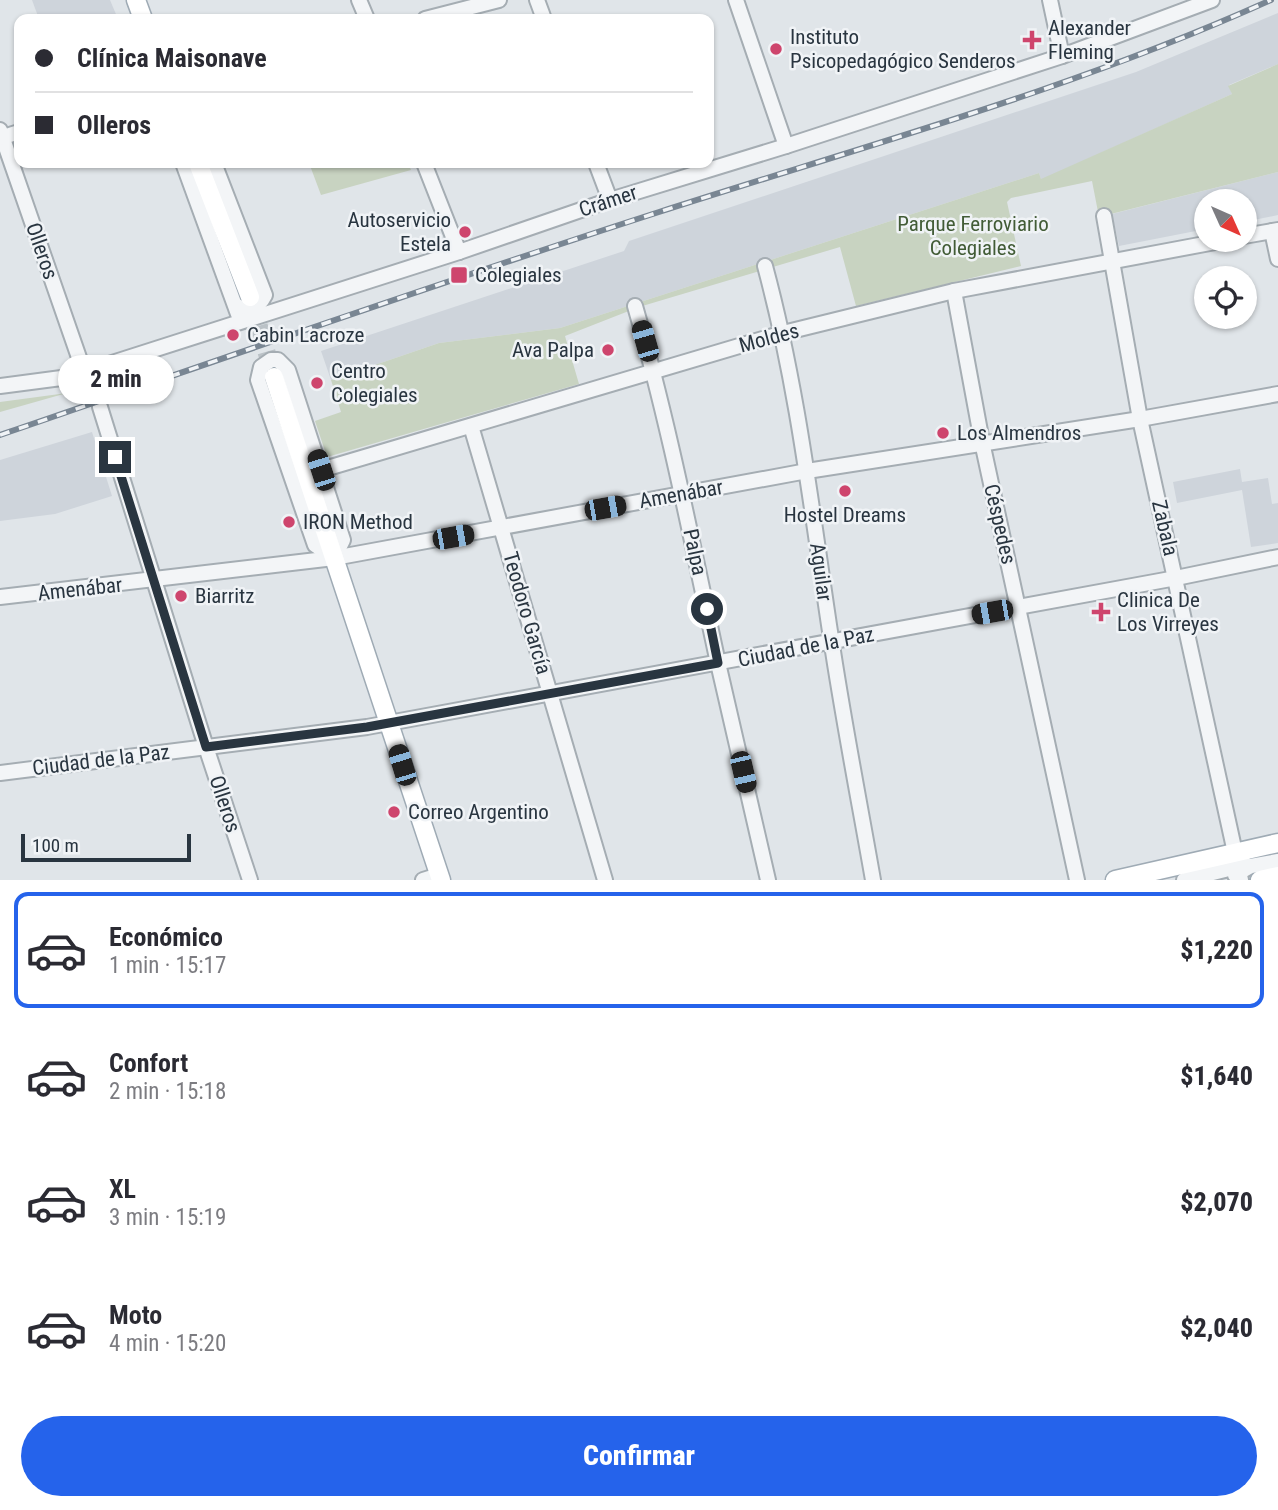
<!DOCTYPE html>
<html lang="es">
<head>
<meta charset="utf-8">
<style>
	body { margin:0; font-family:"Roboto Condensed",sans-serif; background:#f2f2f3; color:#2b2b33; height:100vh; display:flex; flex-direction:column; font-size:26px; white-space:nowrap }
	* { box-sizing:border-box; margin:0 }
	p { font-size:23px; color:#7c7c81 }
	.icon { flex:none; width:38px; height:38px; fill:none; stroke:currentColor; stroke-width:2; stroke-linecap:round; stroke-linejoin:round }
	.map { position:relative; height:880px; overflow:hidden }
	.drawer { display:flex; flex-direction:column; background:#fff; flex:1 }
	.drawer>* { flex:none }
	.top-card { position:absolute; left:14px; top:14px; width:700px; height:154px; border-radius:14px; box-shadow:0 2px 5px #0004; display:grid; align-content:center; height:154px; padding:0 21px; background:#fff }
	.needle { width:46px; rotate:135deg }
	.buttons { position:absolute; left:1194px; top:189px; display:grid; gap:14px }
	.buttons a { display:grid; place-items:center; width:63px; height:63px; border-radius:50%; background:#fff; box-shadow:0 2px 5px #0004; font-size:35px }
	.scale { position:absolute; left:21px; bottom:18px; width:170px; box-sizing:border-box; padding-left:7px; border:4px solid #293540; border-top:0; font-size:19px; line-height:24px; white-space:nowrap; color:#293540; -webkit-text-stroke:5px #f0f3f6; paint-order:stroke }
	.end { position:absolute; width:32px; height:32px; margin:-16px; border:9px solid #293540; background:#fff; box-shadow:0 0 0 4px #fff }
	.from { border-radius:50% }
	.bubble { position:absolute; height:49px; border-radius:24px; background:#fff; box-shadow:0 2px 5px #0004; font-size:23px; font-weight:800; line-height:49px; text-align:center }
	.car { position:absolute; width:21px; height:42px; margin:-21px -10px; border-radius:9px; box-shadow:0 0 5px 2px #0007; background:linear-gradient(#222 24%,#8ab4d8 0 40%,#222 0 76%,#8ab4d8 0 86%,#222 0) }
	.top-card b { display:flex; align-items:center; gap:24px; height:66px; font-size:26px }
	.top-card b+b { border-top:2px solid #e1e1e2 }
	.top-card i { width:18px; height:18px; background:#2b2b33 }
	ul { padding:12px 0 0; list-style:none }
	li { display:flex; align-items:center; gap:21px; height:116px; margin:0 14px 10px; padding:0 7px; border:4px solid transparent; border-radius:14px }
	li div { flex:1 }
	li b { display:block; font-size:26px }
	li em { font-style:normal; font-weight:800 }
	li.current { border-color:#2563eb }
	li>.icon { width:63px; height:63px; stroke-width:1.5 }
	.primary-button { display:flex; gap:14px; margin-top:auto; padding:14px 21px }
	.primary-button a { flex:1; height:80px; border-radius:42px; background:#2563eb; color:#fff; font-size:28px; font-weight:800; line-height:80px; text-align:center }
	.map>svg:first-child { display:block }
</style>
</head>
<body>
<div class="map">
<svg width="1278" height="880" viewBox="0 0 1278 880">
	<rect width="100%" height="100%" fill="#e0e5e9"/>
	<g fill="#ced4db">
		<polygon points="32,0 110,0 118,19 39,19"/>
		<polygon points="1278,13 1278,64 1229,85 1232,94 1041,180 1039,173 560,328 439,343 331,380 321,351 624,251 629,241 1136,72"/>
		<polygon points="1278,172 1278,215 1244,222 1244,201 1206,201 1206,229 1119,246 1112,214"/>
		<polygon points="92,432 112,496 55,514 0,521 0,460"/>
		<polygon points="1240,469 1242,482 1268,478 1272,504 1278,503 1278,543 1251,547 1242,490 1177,503 1173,482"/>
	</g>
	<g fill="#c8d3c1">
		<polygon points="1278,64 1278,172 1099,217 1092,181 1011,198 1007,202 1021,266 856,306 840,247 639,307 565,336 579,384 327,457 315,421 341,412 331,380 439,343 560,328 1039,173 1041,179 1232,94 1228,86"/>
		<polygon points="309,163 408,163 411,170 321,195"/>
		<polygon points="67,393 0,412 0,402"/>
	</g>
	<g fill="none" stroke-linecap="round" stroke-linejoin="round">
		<polyline stroke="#bbc2c7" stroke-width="18" stroke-dasharray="18 9" stroke-linecap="butt" points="251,300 274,377"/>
		<defs>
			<g id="minor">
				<polyline points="359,0 367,19"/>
				<polyline points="537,0 544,19"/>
				<polyline points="736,0 786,146"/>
				<polyline points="1050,0 1062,56"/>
				<polyline points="425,19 499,0"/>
				<polyline points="0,130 84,372"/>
				<polyline points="0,138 19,132"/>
				<polyline points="183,163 238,314"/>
				<path d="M214 163 265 295C259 307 250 312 237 306"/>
				<polyline points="424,163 459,252"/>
				<polyline points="596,163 610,200"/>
				<polyline points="1104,216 1140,419 1241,880"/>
				<polyline points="1272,231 1278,259"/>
				<polyline points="1244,236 1278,230"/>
				<path d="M765 266C798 388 812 514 831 638 843 719 859 800 873 880"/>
				<polyline points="954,291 982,442 1077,880"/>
				<path d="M635 306C669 424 692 543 718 663 734 735 752 808 768 880"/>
				<polygon points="271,360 278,360 288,370 343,540 334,558 315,545 258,380 261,367"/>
				<polyline points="0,386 69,377 84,372 459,252 610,200 786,146 1062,56 1212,0"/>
				<polyline points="100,407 206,747 250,880"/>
				<polyline points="471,426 605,880"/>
				<polyline points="321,470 783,333 954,291 1226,240"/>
				<polyline points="0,597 334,558 807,471 1140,419 1278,394"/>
				<polyline points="0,773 367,727 1176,578 1278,557"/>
				<polyline points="1235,875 1251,866 1278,861"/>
				<polyline points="423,880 439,875"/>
				<polyline points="1184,880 1225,870 1243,861"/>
			</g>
			<g id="major">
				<polyline points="136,0 143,19"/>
				<polyline points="198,163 250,297"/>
				<polyline points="274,377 441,880"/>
				<polyline points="1115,880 1278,843"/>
				<polyline points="1260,880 1278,876"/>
			</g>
		</defs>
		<use href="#minor" stroke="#a5adb3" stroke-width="18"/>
		<use href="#major" stroke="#9fabb5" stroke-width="21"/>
		<use href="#minor" stroke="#f3f5f7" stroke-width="14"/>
		<use href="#major" stroke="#fff" stroke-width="18"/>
		<defs>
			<path id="rail" d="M0 435C219 360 438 283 659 212 864 146 1074 89 1271 0"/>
		</defs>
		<use href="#rail" stroke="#798693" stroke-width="6"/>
		<use href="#rail" stroke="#f0f3f6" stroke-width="3.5" stroke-dasharray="10" stroke-linecap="butt"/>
	</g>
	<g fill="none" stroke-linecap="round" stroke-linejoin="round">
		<polyline stroke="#293540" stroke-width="9" points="115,457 206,747 367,727 718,663 707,609"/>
	</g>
	<g fill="#ce456d" stroke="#f0f3f6" stroke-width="2.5">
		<path d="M1028.5 29.5h7v7h7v7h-7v7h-7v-7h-7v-7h7z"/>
		<circle cx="776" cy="49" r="7"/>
		<circle cx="465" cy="232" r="7"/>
		<rect x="450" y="266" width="18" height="18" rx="3.5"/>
		<circle cx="233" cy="335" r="7"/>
		<circle cx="608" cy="350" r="7"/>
		<circle cx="317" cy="383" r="7"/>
		<circle cx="943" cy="433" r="7"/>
		<circle cx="845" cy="491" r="7"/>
		<circle cx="289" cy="522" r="7"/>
		<circle cx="181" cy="596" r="7"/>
		<path d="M1097.5 601.5h7v7h7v7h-7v7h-7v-7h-7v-7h7z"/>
		<circle cx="394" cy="812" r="7"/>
	</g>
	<g text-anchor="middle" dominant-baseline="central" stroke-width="5" stroke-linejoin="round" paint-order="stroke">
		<g font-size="21" fill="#293540" stroke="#f0f3f6" text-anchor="start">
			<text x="1048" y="28">Alexander<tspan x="1048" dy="24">Fleming</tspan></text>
			<text x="790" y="37">Instituto<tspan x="790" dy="24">Psicopedagógico Senderos</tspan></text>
			<text x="451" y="220" text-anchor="end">Autoservicio<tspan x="451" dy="24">Estela</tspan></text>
			<text x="475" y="275">Colegiales</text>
			<text x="247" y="335">Cabin Lacroze</text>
			<text x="594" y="350" text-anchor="end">Ava Palpa</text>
			<text x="331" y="371">Centro<tspan x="331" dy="24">Colegiales</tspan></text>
			<text x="957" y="433">Los Almendros</text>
			<text x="845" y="515" text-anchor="middle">Hostel Dreams</text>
			<text x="303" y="522">IRON Method</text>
			<text x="195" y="596">Biarritz</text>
			<text x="1117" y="600">Clinica De<tspan x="1117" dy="24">Los Virreyes</tspan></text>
			<text x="408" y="812">Correo Argentino</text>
		</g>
		<g font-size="21" fill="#293540" stroke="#f0f3f6">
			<text transform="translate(608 201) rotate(-18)">Crámer</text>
			<text transform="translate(42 251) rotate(71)">Olleros</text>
			<text transform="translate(769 338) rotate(-15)">Moldes</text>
			<text transform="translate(681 494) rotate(-10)">Amenábar</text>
			<text transform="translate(1000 524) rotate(77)">Céspedes</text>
			<text transform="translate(1165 528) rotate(77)">Zabala</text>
			<text transform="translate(695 552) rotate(78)">Palpa</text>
			<text transform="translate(821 572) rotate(82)">Aguilar</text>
			<text transform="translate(80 589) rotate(-6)">Amenábar</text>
			<text transform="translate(527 613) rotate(74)">Teodoro García</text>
			<text transform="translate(806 647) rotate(-11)">Ciudad de la Paz</text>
			<text transform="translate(101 760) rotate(-7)">Ciudad de la Paz</text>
			<text transform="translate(225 804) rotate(72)">Olleros</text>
		</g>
		<g font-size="21" fill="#425c36" stroke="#f0f3f6">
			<text x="973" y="224">Parque Ferroviario<tspan x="973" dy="24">Colegiales</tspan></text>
		</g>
	</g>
</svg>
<div class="buttons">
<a><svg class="needle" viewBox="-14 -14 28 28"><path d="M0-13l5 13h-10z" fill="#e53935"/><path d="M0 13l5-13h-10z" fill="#7c7c81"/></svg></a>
<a><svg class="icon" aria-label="locate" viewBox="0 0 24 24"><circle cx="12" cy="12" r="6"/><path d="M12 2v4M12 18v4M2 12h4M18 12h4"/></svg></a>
</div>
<div class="scale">100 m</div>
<i class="end from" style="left:707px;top:609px"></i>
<i class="end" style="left:115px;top:457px"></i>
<div class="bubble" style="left:58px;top:355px;width:116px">2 min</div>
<i class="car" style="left:645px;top:341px;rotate:344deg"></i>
<i class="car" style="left:321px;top:470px;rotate:342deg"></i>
<i class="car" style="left:605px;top:508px;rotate:80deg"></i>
<i class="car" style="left:453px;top:537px;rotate:80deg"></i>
<i class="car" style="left:992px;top:612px;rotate:260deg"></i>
<i class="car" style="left:402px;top:765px;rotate:343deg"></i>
<i class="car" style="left:743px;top:772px;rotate:167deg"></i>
<div class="top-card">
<b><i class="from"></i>Clínica Maisonave</b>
<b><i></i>Olleros</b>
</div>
</div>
<section class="drawer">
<ul>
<li class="current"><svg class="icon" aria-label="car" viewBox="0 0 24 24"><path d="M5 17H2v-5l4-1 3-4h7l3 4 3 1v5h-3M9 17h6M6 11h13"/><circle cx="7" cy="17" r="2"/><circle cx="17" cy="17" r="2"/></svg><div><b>Económico</b><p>1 min · 15:17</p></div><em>$1,220</em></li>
<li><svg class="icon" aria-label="car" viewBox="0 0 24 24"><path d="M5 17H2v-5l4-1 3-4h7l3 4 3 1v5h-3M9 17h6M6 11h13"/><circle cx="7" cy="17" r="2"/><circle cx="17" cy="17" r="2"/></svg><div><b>Confort</b><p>2 min · 15:18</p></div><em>$1,640</em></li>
<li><svg class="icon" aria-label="car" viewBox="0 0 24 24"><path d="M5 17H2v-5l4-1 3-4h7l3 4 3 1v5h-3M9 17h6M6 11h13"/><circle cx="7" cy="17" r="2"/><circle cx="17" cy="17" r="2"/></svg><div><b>XL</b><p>3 min · 15:19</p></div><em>$2,070</em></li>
<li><svg class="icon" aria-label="car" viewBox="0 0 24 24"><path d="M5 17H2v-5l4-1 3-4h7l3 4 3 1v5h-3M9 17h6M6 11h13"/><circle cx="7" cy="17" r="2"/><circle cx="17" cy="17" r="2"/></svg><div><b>Moto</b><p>4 min · 15:20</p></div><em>$2,040</em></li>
</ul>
<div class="primary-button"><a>Confirmar</a></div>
</section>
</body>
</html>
